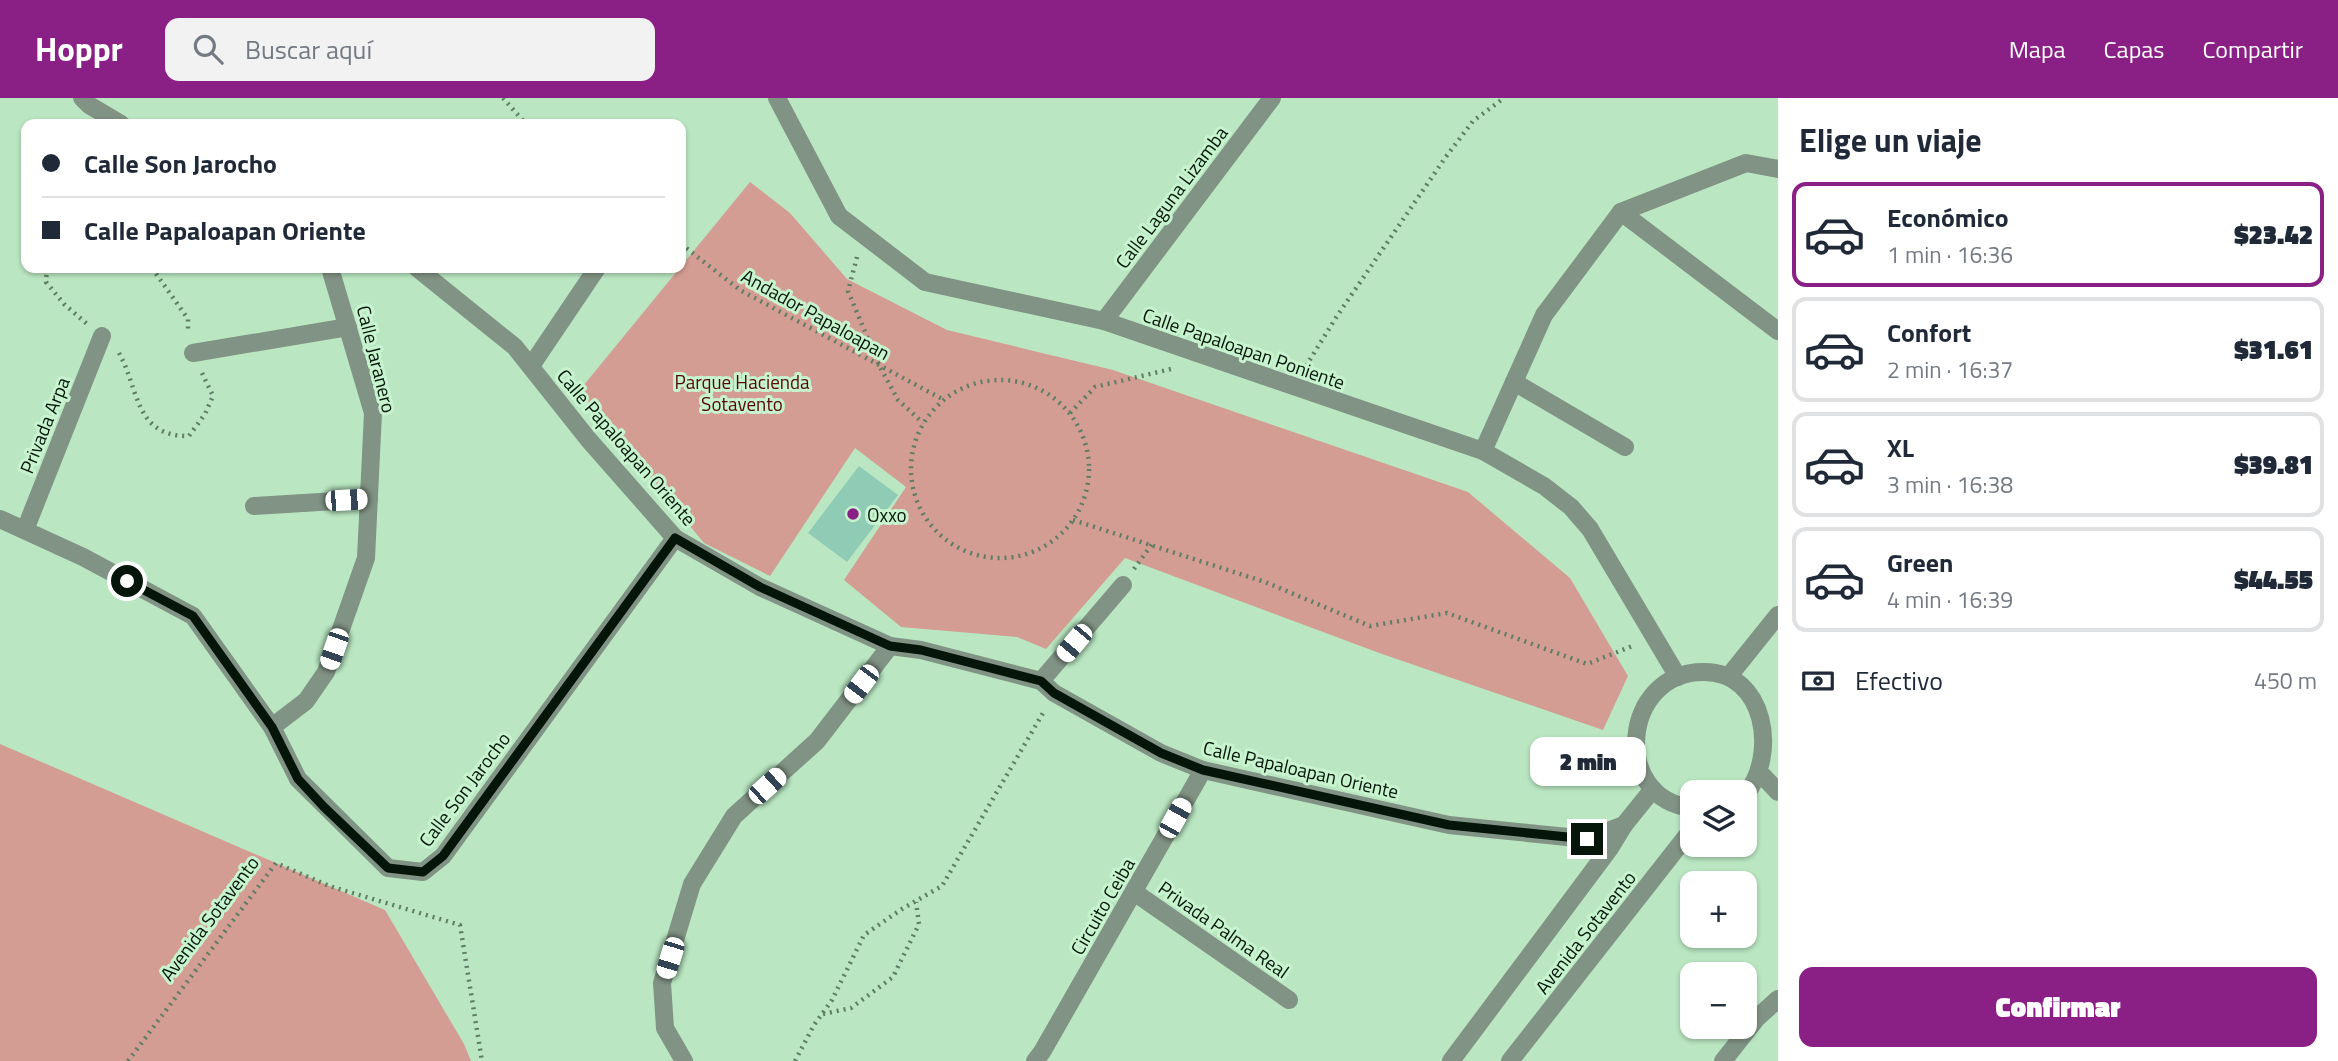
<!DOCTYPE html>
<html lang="es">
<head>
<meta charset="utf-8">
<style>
	body { margin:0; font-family:"Titillium Web",sans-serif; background:#f2f2f3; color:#1f2937; height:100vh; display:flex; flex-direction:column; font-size:26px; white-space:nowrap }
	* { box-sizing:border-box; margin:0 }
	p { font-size:23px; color:#747a83 }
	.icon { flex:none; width:38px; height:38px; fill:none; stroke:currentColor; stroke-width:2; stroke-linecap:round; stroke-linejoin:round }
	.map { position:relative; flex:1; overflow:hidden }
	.panel { display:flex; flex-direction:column; background:#fff; width:560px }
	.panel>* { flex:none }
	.guide { position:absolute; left:21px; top:21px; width:665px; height:154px; border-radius:14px; box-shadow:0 2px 5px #0004; display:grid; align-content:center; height:154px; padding:0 21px; background:#fff }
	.fabs { position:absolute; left:1680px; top:682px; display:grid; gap:14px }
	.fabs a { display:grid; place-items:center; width:77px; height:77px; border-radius:14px; background:#fff; box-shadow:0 2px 5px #0004; font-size:35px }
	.end { position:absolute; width:32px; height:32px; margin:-16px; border:9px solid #061509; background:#fff; box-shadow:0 0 0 4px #fff }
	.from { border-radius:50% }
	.bubble { position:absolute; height:49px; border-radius:14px; background:#fff; box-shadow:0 2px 5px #0004; font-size:23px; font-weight:800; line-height:49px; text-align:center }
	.car { position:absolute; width:21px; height:42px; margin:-21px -10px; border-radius:9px; box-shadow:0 0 5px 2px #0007; background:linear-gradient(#fff 24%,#345 0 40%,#fff 0 76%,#345 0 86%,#fff 0) }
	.guide b { display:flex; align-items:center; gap:24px; height:66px; font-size:26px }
	.guide b+b { border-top:2px solid #e0e1e3 }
	.guide i { width:18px; height:18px; background:#1f2937 }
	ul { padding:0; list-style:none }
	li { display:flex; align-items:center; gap:21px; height:105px; margin:0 14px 10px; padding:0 7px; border:4px solid #e0e1e3; border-radius:14px }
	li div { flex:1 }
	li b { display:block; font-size:26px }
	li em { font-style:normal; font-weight:800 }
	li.active { border-color:#8a2086 }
	li>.icon { width:63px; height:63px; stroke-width:1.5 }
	h2 { padding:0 21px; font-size:32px; line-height:84px }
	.pay { display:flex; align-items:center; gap:18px; height:77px; padding:0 21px; font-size:26px }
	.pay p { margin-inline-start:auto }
	.action { display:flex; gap:14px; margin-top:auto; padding:14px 21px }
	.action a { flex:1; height:80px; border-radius:14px; background:#8a2086; color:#fff; font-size:28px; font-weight:800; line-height:80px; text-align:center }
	header { display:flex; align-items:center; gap:42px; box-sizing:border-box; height:98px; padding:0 35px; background:#8a2086; color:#fff }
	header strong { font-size:33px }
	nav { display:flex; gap:38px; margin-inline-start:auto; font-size:24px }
	.search { width:490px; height:63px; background:#f2f2f3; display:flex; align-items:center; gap:18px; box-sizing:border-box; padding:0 24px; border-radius:14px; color:#747a83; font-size:26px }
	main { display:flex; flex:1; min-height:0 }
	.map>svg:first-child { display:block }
</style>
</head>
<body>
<header>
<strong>Hoppr</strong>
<div class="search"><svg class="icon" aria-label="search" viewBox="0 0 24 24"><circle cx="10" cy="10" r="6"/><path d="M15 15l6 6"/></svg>Buscar aquí</div>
<nav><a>Mapa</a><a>Capas</a><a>Compartir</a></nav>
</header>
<main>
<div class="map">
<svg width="1778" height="963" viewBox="0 0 1778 963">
	<rect width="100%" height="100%" fill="#bae7c2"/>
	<g fill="#d39d93">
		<polygon points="750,84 790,115 847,181 947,232 1113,272 1468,394 1570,480 1628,578 1603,632 1382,556 1125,460 1046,551 1017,539 901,529 844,482 906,389 855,350 770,478 704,445 579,293"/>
		<polygon points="0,646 385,812 464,946 471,963 0,963"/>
	</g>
	<polygon fill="#90cbb6" points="859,368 898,397 847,464 808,435"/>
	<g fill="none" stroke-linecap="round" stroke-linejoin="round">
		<g stroke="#5f7d64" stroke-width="4.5" stroke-dasharray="2 5" stroke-linecap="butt">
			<polyline points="503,0 526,26"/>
			<polyline points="681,146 740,192 944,302"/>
			<polyline points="857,159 848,193 879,267 898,302 923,325"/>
			<polyline points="47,170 46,184 64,206 87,226"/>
			<polyline points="152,170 188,221 188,234"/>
			<path d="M119 255C139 290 134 339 189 338L205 316 213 298 202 275"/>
			<polyline points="1306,268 1337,218 1445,60 1473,23 1504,0"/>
			<circle cx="1000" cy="371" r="89"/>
			<polyline points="1070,315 1095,289 1171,271"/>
			<polyline points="1073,422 1265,484 1370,528 1447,515 1587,566 1635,547"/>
			<polyline points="1134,471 1152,446"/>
			<polyline points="823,916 851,910 893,879 919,826 916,804"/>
			<polyline points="128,963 276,765 329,788 460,827 482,963"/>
			<polyline points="795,963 814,927 832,902 864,837 902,811 942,788 1043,615"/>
		</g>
		<g stroke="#819384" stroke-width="18">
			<polyline points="82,0 89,7 121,26"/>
			<polyline points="777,0 839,118 925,184 1104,223 1483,353 1544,388 1571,409 1590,431 1678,579"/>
			<polyline points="1621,114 1778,233"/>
			<polyline points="417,170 515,249 588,341 675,440 760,489 890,548 921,552 1041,583 1054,595 1161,655 1203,672 1449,727 1587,741 1624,727 1653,691"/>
			<polyline points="1104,223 1272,0"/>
			<polyline points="193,255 348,229"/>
			<polyline points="531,268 597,170"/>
			<polyline points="1514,284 1625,349"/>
			<polyline points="1483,353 1544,217 1621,114 1746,65 1778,71"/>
			<polyline points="254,408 369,401"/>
			<polyline points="0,421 83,459 193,518 272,629 298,681 388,770 423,774 443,758 675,440"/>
			<polyline points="25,432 102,238"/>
			<polyline points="1729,578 1778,517"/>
			<polyline points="1041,583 1123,487"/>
			<polyline points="272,629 306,603 326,574 366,460 373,315 330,170"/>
			<polyline points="1763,678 1778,694"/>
			<path d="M1692 710C1610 701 1622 574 1703 574 1767 573 1778 659 1745 697"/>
			<polyline points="1134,794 1289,902"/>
			<polyline points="684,963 665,930 662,885 692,786 734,718 817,643 890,548"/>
			<polyline points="1035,963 1042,954 1203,672"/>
			<polyline points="1451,963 1610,750 1624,727"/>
			<polyline points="1510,963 1692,731"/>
			<polyline points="1723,963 1757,920 1778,901"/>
		</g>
	</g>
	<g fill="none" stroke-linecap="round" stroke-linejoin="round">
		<polyline stroke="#061509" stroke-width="9" points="127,483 193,518 272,629 298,681 324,709 388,770 423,774 443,758 675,440 760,489 890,548 921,552 1041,583 1054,595 1161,655 1203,672 1449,727 1587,741"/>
	</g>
	<circle fill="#8a2086" stroke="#c7f4cf" stroke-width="2.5" cx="853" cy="416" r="7"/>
	<g text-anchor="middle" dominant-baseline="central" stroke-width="6" stroke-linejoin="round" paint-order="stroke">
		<g font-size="19" fill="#061509" stroke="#c7f4cf">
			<text transform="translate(1171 99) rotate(-53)">Calle Laguna Lizamba</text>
			<text transform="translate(816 216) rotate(29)">Andador Papaloapan</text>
			<text transform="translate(1244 250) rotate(19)">Calle Papaloapan Poniente</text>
			<text transform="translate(377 261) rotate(76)">Calle Jaranero</text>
			<text transform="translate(44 327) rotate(-68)">Privada Arpa</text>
			<text transform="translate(627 349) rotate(49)">Calle Papaloapan Oriente</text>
			<text transform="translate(1301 671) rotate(13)">Calle Papaloapan Oriente</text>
			<text transform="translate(464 691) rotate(-53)">Calle Son Jarocho</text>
			<text transform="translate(1102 808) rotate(-60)">Circuito Ceiba</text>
			<text transform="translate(209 820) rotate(-53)">Avenida Sotavento</text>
			<text transform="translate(1224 831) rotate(35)">Privada Palma Real</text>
			<text transform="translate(1585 834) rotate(-52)">Avenida Sotavento</text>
		</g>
		<g font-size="19" fill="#550803" stroke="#c7f4cf">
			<text x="742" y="283">Parque Hacienda<tspan x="742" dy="22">Sotavento</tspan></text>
		</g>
		<g font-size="19" fill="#061509" stroke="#c7f4cf" text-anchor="start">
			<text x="867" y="416">Oxxo</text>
		</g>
	</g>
</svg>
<div class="fabs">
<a><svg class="icon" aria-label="layers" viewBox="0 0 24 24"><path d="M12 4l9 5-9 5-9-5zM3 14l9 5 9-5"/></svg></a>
<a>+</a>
<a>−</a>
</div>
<i class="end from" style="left:127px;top:483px"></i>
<i class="end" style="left:1587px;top:741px"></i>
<div class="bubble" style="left:1530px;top:639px;width:116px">2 min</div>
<i class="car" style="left:346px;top:402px;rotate:87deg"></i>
<i class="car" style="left:1074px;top:545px;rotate:220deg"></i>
<i class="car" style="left:334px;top:551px;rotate:199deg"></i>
<i class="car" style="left:861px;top:586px;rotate:217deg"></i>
<i class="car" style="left:767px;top:688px;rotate:48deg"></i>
<i class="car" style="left:1175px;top:720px;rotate:29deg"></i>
<i class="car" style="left:670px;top:860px;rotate:197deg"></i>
<div class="guide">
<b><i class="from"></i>Calle Son Jarocho</b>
<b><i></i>Calle Papaloapan Oriente</b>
</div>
</div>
<section class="panel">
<h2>Elige un viaje</h2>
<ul>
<li class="active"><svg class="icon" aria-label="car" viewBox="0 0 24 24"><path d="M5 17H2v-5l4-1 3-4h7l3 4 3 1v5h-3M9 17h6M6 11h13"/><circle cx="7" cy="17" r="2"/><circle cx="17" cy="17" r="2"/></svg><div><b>Económico</b><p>1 min · 16:36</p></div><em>$23.42</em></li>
<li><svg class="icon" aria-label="car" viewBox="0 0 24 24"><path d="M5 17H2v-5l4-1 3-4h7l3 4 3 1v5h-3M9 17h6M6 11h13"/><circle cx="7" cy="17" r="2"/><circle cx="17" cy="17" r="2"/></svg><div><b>Confort</b><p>2 min · 16:37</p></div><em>$31.61</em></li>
<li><svg class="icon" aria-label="car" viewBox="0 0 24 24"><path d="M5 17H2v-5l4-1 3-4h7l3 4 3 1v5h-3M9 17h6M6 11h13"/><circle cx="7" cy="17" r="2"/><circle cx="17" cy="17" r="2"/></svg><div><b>XL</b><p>3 min · 16:38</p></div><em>$39.81</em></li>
<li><svg class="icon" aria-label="car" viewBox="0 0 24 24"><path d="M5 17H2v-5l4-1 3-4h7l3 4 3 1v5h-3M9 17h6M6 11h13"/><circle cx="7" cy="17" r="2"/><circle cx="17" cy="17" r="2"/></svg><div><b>Green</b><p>4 min · 16:39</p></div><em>$44.55</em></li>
</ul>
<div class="pay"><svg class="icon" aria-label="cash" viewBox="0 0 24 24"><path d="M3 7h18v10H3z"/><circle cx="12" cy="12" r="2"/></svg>Efectivo<p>450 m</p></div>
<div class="action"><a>Confirmar</a></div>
</section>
</main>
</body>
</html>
